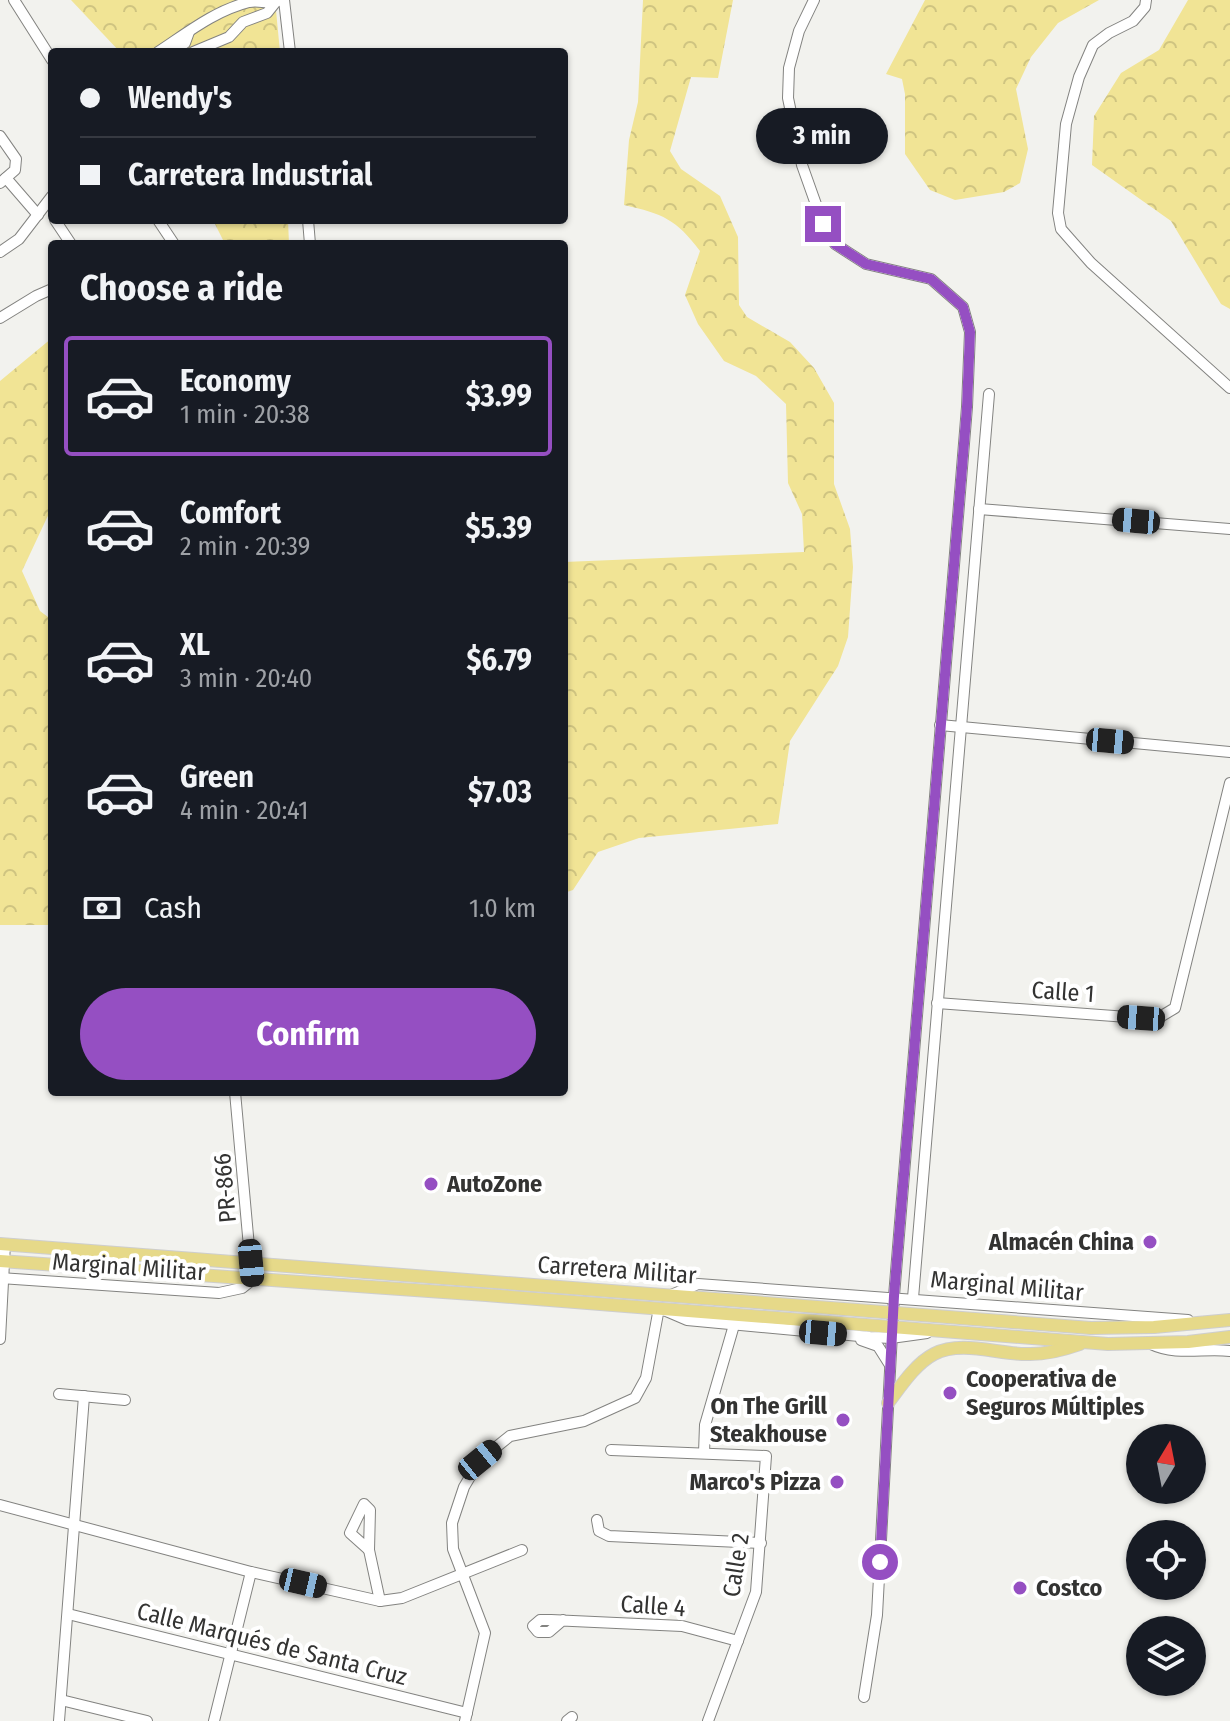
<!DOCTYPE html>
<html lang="en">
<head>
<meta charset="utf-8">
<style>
	body { margin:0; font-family:"Fira Sans Condensed",sans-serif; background:#242831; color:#f1f3f6; height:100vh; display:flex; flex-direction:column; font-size:30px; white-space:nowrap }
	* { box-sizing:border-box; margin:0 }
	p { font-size:26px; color:#9ea1a6 }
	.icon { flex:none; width:44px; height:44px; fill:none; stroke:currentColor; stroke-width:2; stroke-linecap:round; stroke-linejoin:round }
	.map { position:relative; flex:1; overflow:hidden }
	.sheet { position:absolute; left:48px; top:240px; width:520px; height:856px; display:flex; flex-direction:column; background:#171b24; border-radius:8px; box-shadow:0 2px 6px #0004 }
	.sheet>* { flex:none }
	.guide { position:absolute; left:48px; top:48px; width:520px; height:176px; border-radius:8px; box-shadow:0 2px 6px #0004; display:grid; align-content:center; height:176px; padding:0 32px; background:#171b24 }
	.needle { width:52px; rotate:10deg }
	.tools { position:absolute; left:1126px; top:1424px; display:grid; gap:16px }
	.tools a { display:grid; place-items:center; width:80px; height:80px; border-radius:50%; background:#171b24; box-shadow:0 2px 6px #0004; font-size:40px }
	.end { position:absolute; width:36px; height:36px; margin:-18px; border:10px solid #954fc2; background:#fff; box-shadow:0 0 0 4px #fff }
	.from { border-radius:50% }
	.bubble { position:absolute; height:56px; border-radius:28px; background:#171b24; box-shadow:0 2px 6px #0004; font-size:26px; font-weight:700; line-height:56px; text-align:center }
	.car { position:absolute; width:24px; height:48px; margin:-24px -12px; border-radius:10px; box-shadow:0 0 6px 2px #0007; background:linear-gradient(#222 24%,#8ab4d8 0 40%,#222 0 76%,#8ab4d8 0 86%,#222 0) }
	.guide b { display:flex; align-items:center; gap:28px; height:76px; font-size:30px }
	.guide b+b { border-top:2px solid #363941 }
	.guide i { width:20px; height:20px; background:#f1f3f6 }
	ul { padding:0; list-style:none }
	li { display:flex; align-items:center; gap:24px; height:120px; margin:0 16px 12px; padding:0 16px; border:4px solid transparent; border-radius:8px }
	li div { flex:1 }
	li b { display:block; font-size:30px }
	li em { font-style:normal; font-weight:700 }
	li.current { border-color:#954fc2 }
	li>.icon { width:72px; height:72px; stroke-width:1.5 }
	h2 { padding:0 32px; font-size:36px; line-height:96px }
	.pay { display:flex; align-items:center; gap:20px; height:88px; padding:0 32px; font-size:30px }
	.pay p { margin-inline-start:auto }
	.action { display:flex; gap:16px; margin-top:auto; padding:16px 32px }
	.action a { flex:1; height:92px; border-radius:48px; background:#954fc2; color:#fff; font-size:32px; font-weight:700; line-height:92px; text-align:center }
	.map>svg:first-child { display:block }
</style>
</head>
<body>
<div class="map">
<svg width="1230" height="1721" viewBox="0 0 1230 1721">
	<defs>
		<pattern id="forest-crowns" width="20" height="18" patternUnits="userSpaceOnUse" patternTransform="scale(2)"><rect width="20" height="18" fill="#f1e495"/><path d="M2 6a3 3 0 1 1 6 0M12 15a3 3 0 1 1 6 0" fill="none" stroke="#cfc481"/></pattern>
	</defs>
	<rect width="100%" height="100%" fill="#f2f2ee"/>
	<g fill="url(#forest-crowns)">
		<polygon points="71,0 275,0 280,52 120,52"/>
		<path d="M643 0H733L718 78 691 77 670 151 681 169 720 196 738 237 739 305 747 317 790 342 814 368 834 403V484L850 529 853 567 848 637 838 666 790 741 778 824 639 838 598 852 573 890 564 893V562L804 552 802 514 788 483 786 404 756 376 724 361 698 324 685 295 700 251C676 219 663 214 624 205L629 140 638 102Z"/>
		<polygon points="925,0 1099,0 1058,23 1031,57 1016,89 1028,149 1020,183 1004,192 955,200 930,190 905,154 905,94 902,79 886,74"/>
		<polygon points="1188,0 1230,0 1230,309 1221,304 1171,221 1092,165 1094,116 1121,73 1159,50"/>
		<polygon points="213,220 288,220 289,244 225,244"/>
		<polygon points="52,338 52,507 22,571 40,611 52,620 52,925 0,925 0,381"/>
	</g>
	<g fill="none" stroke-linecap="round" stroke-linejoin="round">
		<defs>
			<g id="minor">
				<polyline points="14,0 52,60"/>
				<polyline points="284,0 290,52"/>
				<polyline points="814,0 799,31 789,68 788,98 802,165 823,224 835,244 866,264 931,279 963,307 970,332 967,407 894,1296 877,1615 864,1697"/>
				<polyline points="1146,0 1145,7 1133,21 1109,33 1093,45 1079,77 1066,124 1058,213 1061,229 1091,263 1230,388"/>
				<path d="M158 52C187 33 214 11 249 2 260 0 270 5 281 0"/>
				<polyline points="171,52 185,43 189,32"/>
				<polyline points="193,52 229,37 243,22 267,13 275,3"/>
				<polyline points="0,136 16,159 15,170 0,183"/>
				<polyline points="6,178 38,215"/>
				<polyline points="55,220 71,244"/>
				<polyline points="158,220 174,244"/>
				<polyline points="308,220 310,244"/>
				<polyline points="0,252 19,239 52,196"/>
				<polyline points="0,318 36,296 52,289"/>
				<polyline points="979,509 1230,529"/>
				<polyline points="940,725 1230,752"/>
				<polyline points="937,1003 1141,1018 1160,1017 1175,1008 1230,783"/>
				<polyline points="0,1278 219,1293 242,1288 252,1280 235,1092"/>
				<polyline points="671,1295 698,1284 1188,1320"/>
				<polyline points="913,1298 989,394"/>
				<polyline points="0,1339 5,1244"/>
				<polyline points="861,1340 878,1346 890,1365"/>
				<path d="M1151 1344C1176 1356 1203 1348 1230 1351"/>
				<polyline points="59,1394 125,1400"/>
				<polyline points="611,1450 766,1456 756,1592 708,1721"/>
				<polyline points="704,1453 705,1425 734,1325"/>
				<polygon points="364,1504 370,1510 369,1550 350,1533"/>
				<polyline points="0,1505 251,1572 380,1601 402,1598 522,1550"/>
				<polyline points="597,1520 599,1531 609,1536 761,1543"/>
				<polyline points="369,1550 380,1601"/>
				<polyline points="68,1614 467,1713"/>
				<polyline points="563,1620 549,1632 538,1632 533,1626 540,1620 551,1620 682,1626 738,1641"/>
				<polyline points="61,1700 147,1721"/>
				<polyline points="59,1721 84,1396"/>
				<polyline points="214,1721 251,1572"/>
				<polyline points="465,1721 485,1633 453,1549 452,1523 464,1487 480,1460 510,1436 584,1421 635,1398 646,1378 659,1308 687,1320 870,1337 891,1338 927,1333"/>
				<polyline points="567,1721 572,1717"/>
			</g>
			<g id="major">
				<polyline points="0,1244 1091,1328 1154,1327 1230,1320"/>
				<polyline points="0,1261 486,1295 1108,1344 1188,1342 1230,1337"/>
				<path d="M888 1403C901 1386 915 1364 934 1354 961 1340 997 1354 1026 1354 1044 1355 1063 1350 1080 1344"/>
			</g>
		</defs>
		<use href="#minor" stroke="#838380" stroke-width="12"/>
		<use href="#major" stroke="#cecece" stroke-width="14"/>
		<use href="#minor" stroke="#fff" stroke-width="10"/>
		<use href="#major" stroke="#e6d989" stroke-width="12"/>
	</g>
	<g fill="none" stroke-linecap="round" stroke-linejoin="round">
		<polyline stroke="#954fc2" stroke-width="10" points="823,224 835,244 866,264 931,279 963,307 970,332 967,407 894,1296 880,1562"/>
	</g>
	<g fill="#954fc2" stroke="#fff" stroke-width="3">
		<circle cx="431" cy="1184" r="8"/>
		<circle cx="1150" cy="1242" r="8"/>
		<circle cx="950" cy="1393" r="8"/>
		<circle cx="843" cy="1420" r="8"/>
		<circle cx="837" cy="1482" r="8"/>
		<circle cx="1020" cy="1588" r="8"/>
	</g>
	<g text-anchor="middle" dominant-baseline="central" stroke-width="8" stroke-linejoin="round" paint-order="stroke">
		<g font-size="24" fill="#333332" stroke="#fff">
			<text transform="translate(1063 992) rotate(4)">Calle 1</text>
			<text transform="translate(225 1188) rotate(-95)">PR-866</text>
			<text transform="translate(129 1267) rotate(4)">Marginal Militar</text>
			<text transform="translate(617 1270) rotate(4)">Carretera Militar</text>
			<text transform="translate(1007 1286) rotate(5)">Marginal Militar</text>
			<text transform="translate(736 1565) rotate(-81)">Calle 2</text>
			<text transform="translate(653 1606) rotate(4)">Calle 4</text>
			<text transform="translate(272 1644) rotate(14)">Calle Marqués de Santa Cruz</text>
		</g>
		<g font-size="24" font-weight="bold" fill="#333332" stroke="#fff" text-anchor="start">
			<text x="447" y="1184">AutoZone</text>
			<text x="1134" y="1242" text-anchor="end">Almacén China</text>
			<text x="966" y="1379">Cooperativa de<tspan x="966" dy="28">Seguros Múltiples</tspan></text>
			<text x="827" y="1406" text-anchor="end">On The Grill<tspan x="827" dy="28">Steakhouse</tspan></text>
			<text x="821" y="1482" text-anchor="end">Marco's Pizza</text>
			<text x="1036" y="1588">Costco</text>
		</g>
	</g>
</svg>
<div class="tools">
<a><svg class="needle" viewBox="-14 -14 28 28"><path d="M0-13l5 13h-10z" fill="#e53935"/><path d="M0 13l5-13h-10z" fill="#9ea1a6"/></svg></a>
<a><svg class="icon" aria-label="locate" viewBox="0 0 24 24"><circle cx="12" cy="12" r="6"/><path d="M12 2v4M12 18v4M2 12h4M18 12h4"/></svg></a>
<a><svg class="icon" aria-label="layers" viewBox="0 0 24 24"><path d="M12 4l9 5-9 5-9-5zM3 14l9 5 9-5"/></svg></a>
</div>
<i class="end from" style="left:880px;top:1562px"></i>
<i class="end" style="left:823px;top:224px"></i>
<div class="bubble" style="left:756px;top:108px;width:132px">3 min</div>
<i class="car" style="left:1136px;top:521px;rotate:275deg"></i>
<i class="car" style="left:1110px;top:741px;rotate:95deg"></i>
<i class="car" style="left:1141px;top:1018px;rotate:274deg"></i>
<i class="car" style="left:251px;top:1263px;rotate:175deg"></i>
<i class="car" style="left:823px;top:1333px;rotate:95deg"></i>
<i class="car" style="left:480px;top:1460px;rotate:51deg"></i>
<i class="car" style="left:303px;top:1583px;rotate:103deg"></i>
<div class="guide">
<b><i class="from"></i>Wendy's</b>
<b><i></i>Carretera Industrial</b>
</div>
<section class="sheet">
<h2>Choose a ride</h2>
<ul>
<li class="current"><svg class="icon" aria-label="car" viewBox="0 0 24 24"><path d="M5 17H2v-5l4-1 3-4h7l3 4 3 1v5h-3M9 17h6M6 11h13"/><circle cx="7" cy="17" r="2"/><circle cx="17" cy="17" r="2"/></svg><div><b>Economy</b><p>1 min · 20:38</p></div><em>$3.99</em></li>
<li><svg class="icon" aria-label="car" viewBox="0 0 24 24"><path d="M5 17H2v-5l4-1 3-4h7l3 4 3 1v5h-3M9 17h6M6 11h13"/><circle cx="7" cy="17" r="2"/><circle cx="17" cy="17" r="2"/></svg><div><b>Comfort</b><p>2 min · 20:39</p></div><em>$5.39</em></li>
<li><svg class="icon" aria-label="car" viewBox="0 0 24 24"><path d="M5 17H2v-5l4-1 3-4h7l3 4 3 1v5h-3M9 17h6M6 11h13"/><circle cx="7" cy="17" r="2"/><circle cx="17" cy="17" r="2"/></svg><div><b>XL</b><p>3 min · 20:40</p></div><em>$6.79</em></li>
<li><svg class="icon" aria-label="car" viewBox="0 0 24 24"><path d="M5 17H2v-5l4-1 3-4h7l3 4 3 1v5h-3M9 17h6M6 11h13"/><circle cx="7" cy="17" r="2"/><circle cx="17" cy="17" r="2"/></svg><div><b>Green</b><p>4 min · 20:41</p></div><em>$7.03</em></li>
</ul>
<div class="pay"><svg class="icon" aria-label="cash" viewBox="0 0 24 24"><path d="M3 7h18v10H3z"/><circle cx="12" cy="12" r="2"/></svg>Cash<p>1.0 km</p></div>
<div class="action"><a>Confirm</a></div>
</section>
</div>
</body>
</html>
